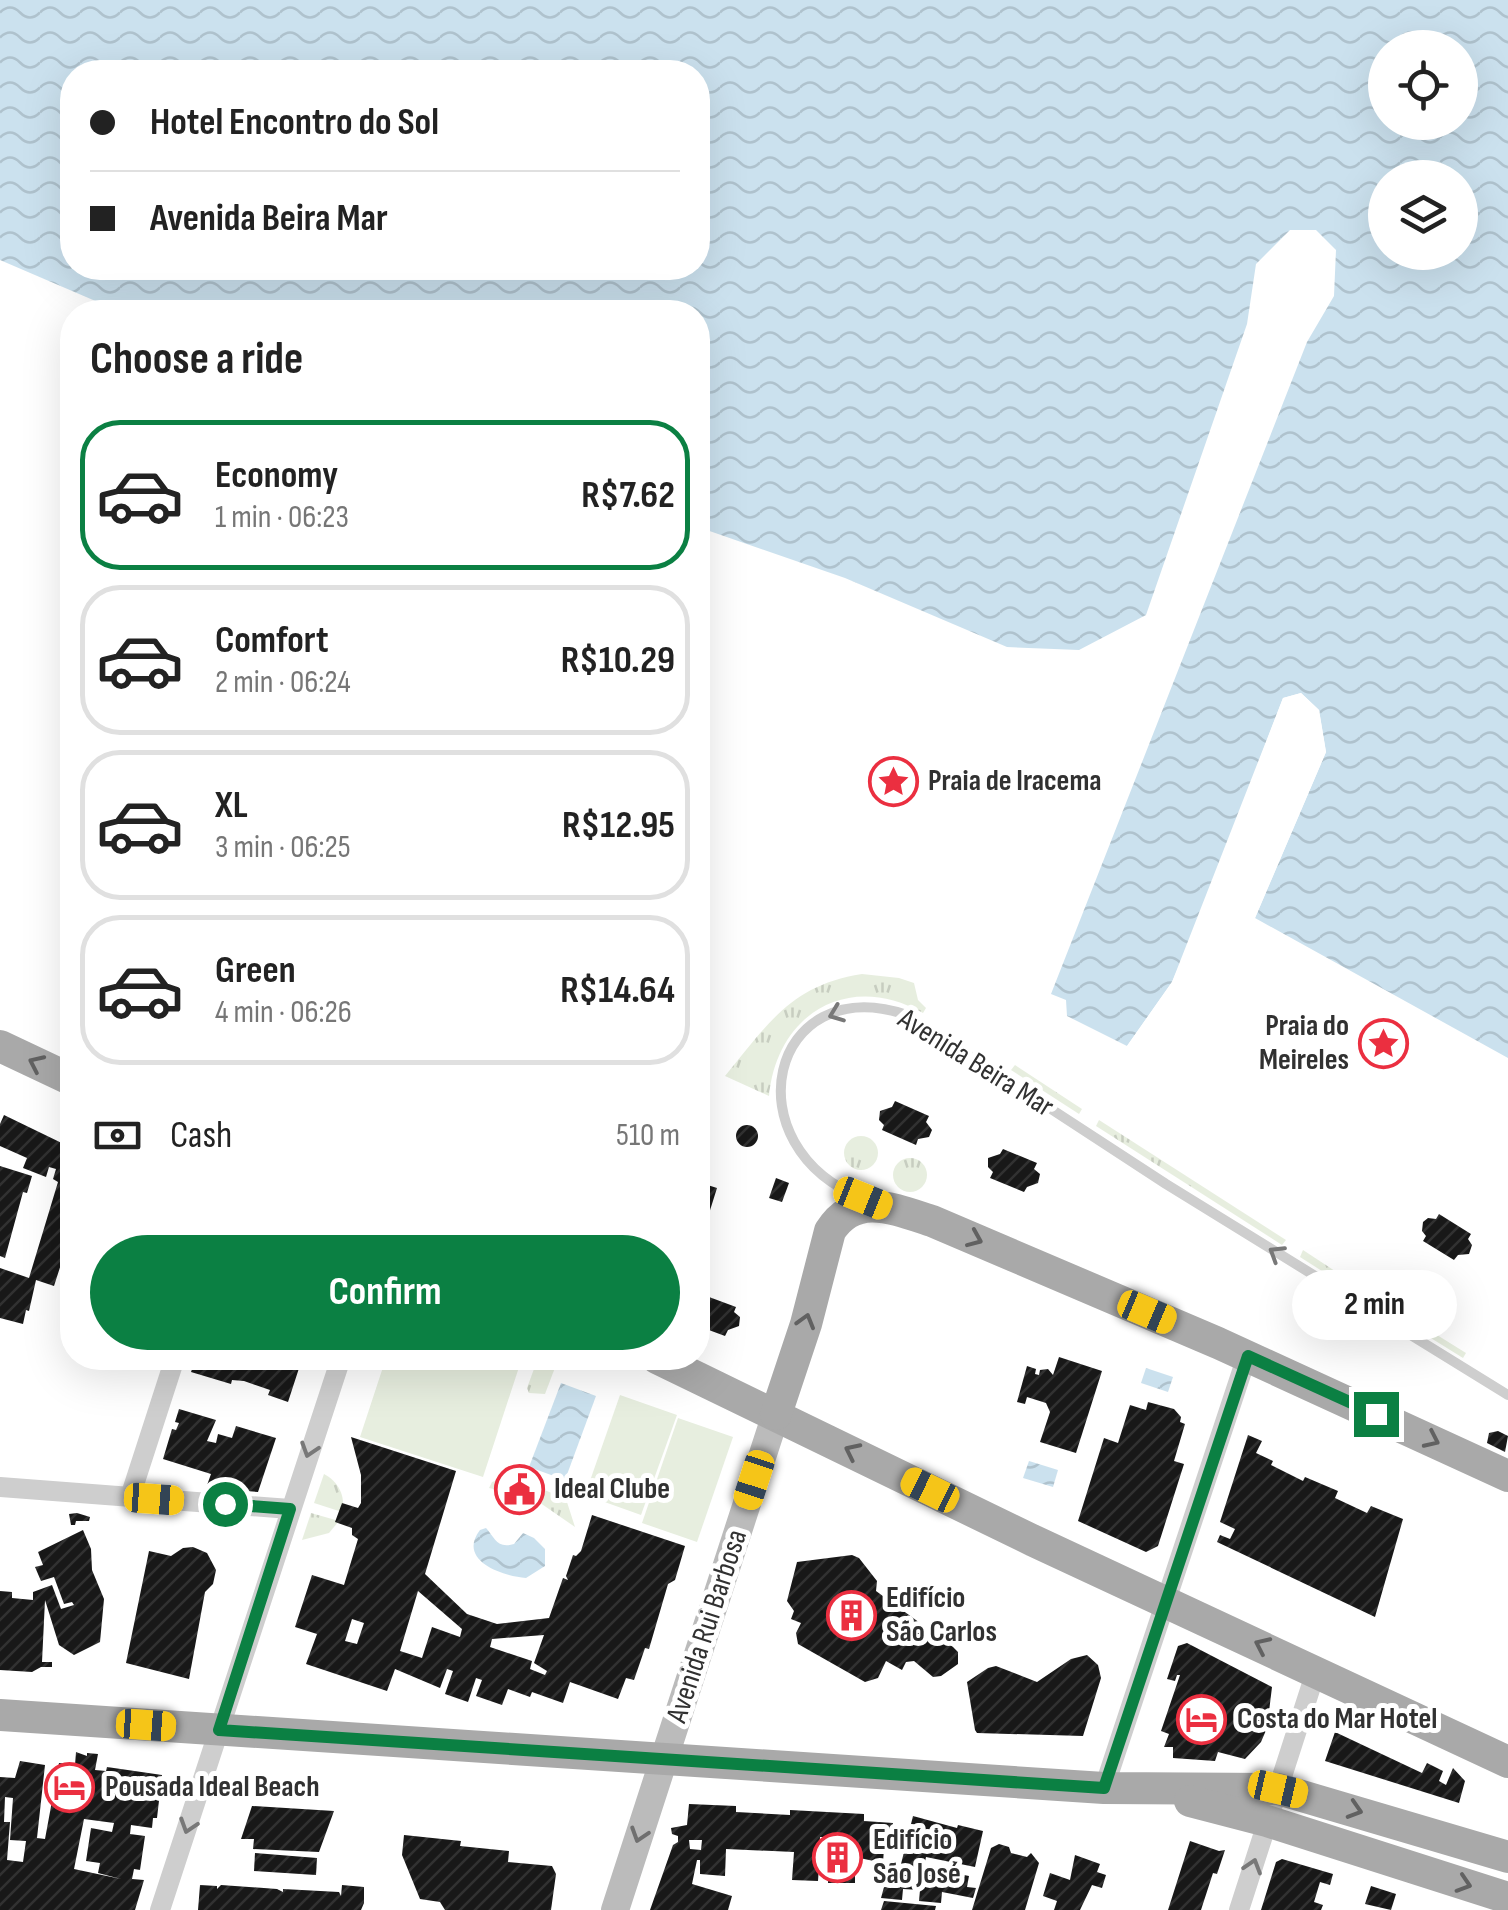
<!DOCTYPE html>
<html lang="en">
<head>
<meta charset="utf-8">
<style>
	body { margin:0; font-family:"Sofia Sans Condensed",sans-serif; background:#f2f2f2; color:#222; height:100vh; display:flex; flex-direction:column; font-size:38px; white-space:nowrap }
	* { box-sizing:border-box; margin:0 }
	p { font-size:32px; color:#767676 }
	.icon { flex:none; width:55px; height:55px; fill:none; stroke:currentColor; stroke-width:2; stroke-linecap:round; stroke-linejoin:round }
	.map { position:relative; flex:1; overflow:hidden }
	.side { position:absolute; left:60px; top:300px; width:650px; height:1070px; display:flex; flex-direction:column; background:#fff; border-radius:40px; box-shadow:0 10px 40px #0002 }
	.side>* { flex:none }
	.banner { position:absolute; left:60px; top:60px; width:650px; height:220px; border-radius:40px; box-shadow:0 10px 40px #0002; display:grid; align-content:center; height:220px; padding:0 30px; background:#fff }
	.fabs { position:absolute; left:1368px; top:30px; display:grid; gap:20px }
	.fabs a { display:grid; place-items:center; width:110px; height:110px; border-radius:50%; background:#fff; box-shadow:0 10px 40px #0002; font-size:50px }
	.end { position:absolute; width:45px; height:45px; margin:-22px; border:12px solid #0b8043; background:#fff; box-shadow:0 0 0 5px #fff }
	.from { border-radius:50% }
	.bubble { position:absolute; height:70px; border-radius:35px; background:#fff; box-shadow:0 10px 40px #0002; font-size:32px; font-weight:700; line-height:70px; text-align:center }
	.car { position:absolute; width:30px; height:60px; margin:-30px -15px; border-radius:12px; box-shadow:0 0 8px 2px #0007; background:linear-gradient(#f5c518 24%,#345 0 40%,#f5c518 0 76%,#345 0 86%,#f5c518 0) }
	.banner b { display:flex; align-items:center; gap:35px; height:95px; font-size:38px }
	.banner b+b { border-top:2px solid #e0e0e0 }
	.banner i { width:25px; height:25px; background:#222 }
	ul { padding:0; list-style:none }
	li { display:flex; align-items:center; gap:30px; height:150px; margin:0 20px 15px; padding:0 10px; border:5px solid #e0e0e0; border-radius:40px }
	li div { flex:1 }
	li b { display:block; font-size:38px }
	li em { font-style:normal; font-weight:700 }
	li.current { border-color:#0b8043 }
	li>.icon { width:90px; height:90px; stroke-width:1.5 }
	h2 { padding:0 30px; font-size:45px; line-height:120px }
	.pay { display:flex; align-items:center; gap:25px; height:110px; padding:0 30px; font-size:38px }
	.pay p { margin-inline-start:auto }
	.action { display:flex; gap:20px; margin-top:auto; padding:20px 30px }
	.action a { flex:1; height:115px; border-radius:60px; background:#0b8043; color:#fff; font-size:40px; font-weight:700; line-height:115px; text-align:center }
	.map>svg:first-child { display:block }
</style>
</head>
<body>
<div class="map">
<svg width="1508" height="1910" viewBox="0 0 1508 1910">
	<defs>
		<pattern id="grass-tufts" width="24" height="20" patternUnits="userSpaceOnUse" patternTransform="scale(2.5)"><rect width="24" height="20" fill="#e7eedf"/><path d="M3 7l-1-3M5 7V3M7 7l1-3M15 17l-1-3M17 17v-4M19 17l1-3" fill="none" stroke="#c7cdc0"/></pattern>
		<pattern id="water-waves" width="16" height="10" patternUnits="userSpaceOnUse" patternTransform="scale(2.5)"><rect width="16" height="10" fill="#cbe1ee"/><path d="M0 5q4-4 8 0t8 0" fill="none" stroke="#afc2cd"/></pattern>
		<pattern id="building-hatch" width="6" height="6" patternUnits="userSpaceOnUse" patternTransform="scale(2.5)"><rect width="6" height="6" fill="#181818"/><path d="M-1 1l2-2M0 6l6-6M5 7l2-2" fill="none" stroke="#313131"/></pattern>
	</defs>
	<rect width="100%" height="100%" fill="#fff"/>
	<g fill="url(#grass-tufts)">
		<path d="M862 974 899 978 914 983 918 1000 926 1008 923 1013C849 971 777 1013 769 1096L725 1076C768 1024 791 985 862 974Z"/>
		<polygon points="1015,1065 1082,1109 1079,1114 1011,1070"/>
		<polygon points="1099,1120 1286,1240 1282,1245 1096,1126"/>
		<circle cx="861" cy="1153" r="17"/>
		<circle cx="910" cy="1175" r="17"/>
		<polygon points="1303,1250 1379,1300 1375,1305 1300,1257"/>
		<polygon points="1400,1312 1466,1353 1463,1358 1397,1317"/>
		<polygon points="538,1358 552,1359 556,1365 545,1394 529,1393 527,1388"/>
		<path d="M324 1474C338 1481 346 1496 342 1512L314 1503Z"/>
		<polygon points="511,1476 566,1499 575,1527 533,1498 489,1488 492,1482"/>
		<polygon points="311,1513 339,1521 329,1533 302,1540"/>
	</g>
	<g fill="#e7eedf">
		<polygon points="386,1358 522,1358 483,1477 360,1437"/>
		<polygon points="620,1395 677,1415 641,1515 585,1495"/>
		<polygon points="678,1418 733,1437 697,1542 642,1523"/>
	</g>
	<g fill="url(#water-waves)" fill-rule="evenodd">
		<path d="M0 0H1508V1058L1255 918 1326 752 1319 710 1301 693 1283 698 1172 982 1127 1046 1067 1016 1066 1000 1051 994 1307 342 1334 296 1336 250 1316 230H1290L1256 264 1247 324 1146 615 1079 650 1007 647 845 578 698 527V312H121L0 260ZM1385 48H1460V122H1385ZM72 72H698V268H72ZM1385 178H1460V252H1385Z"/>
		<polygon points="1146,1368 1173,1377 1168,1392 1141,1383"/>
		<polygon points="561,1383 596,1396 565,1480 529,1467"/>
		<polygon points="1029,1461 1058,1470 1053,1487 1023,1478"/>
		<path d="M486 1528C495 1538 497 1549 514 1544L523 1533 534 1538 545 1549V1566L526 1578C501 1576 457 1560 480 1530Z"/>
	</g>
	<polygon fill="#fff" points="1301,693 1319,710 1326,752 1255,918 1251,920 1321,752 1314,712 1300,699 1286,702 1176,984 1132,1048 1127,1046 1172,982 1194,931 1283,698"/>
	<g fill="url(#building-hatch)" fill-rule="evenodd">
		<polygon points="895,1101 929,1116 926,1122 932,1130 929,1137 918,1139 916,1145 882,1130 884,1125 879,1120 880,1111 892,1107"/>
		<polygon points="4,1115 72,1148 72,1230 54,1286 36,1280 29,1311 26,1310 23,1324 0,1318 0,1268 29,1278 58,1182 53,1179 56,1169 49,1167 46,1177 23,1168 27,1158 0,1146 0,1124"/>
		<circle cx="747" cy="1136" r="11"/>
		<polygon points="1003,1149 1037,1163 1034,1169 1040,1174 1038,1183 1027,1187 1024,1192 990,1178 993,1172 988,1167 988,1158 1000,1154"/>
		<polygon points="0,1166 32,1176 27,1193 23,1192 5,1258 0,1256"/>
		<polygon points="776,1178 789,1183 782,1202 769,1198"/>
		<polygon points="698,1182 717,1188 707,1220 698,1217"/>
		<polygon points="1439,1214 1471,1234 1468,1239 1472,1245 1469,1254 1458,1255 1454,1260 1423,1241 1426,1236 1422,1231 1423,1222 1428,1218 1436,1219"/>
		<polygon points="701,1294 736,1307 734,1312 740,1317 739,1326 728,1330 725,1336 698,1326 698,1299"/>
		<polygon points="1059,1357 1102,1371 1076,1453 1040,1442 1050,1412 1046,1403 1027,1397 1025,1404 1017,1402 1027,1366 1036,1369 1035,1374 1039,1375 1040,1370 1048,1369 1053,1375"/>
		<polygon points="196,1358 298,1358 302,1359 288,1402 268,1395 270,1390 244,1381 232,1380 231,1384 191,1372"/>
		<polygon points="1148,1402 1174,1409 1181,1417 1180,1422 1185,1424 1174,1461 1184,1464 1158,1546 1146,1552 1078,1521 1104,1438 1118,1443 1130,1405 1146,1410"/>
		<polygon points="179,1409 216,1420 207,1441 216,1443 218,1434 232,1438 236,1426 276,1438 258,1492 206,1488 211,1474 163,1459 172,1429 176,1430 179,1423 175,1422"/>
		<polygon points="1498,1431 1508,1436 1505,1452 1487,1443 1489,1433"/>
		<polygon points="1248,1435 1262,1441 1256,1453 1273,1461 1271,1465 1303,1481 1305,1477 1338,1491 1335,1498 1367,1513 1371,1506 1403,1519 1375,1617 1217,1542 1220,1535 1230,1539 1235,1529 1220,1522"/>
		<path d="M351 1437 456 1471 425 1574 467 1614 497 1624 549 1618 563 1578 568 1580 566 1576 573 1555 576 1556 581 1551 592 1515 685 1546 675 1580 668 1584 649 1649 645 1648 634 1680 626 1678 618 1699 570 1682 563 1703 532 1692 530 1697 508 1689 502 1705 476 1696 482 1680 476 1678 468 1702 445 1694 453 1671 447 1669 440 1688 395 1669 387 1691 306 1664 317 1634 295 1627 312 1575 344 1585 358 1539 352 1535V1528L335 1522 342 1503 358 1508 361 1503V1475ZM418 1591 462 1629 460 1637 432 1627 422 1658 400 1651ZM352 1619 364 1623 357 1644 345 1641ZM544 1635 534 1663 547 1671 545 1675 530 1669 532 1661 490 1647 492 1639Z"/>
		<polygon points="77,1513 90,1517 89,1521 76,1521 75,1525 71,1525 69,1514"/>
		<polygon points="83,1530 91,1549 92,1570 104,1599 100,1642 74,1655 59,1645 45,1600 42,1662 52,1662 52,1667 41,1667 32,1672 0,1670 0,1591 12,1592 12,1598 33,1600 33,1592 52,1585 61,1609 74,1605 72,1602 64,1604 54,1577 41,1581 35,1567 43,1565 38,1552"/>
		<polygon points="183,1548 193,1547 207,1553 216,1570 213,1584 205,1592 189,1679 126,1663 149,1551 171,1556"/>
		<polygon points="852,1555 859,1558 877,1581 876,1591 953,1647 958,1652 958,1664 941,1676 933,1677 914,1661 906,1662 902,1670 886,1661 878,1678 865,1682 798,1644 796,1633 801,1623 791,1619 794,1611 787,1601 797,1562"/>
		<polygon points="1187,1643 1272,1687 1267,1728 1261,1742 1245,1759 1218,1752 1215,1761 1173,1758 1173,1747 1164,1747 1169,1734 1161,1731 1180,1675 1177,1675 1175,1681 1167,1679 1178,1646"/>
		<polygon points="1087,1655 1098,1665 1101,1678 1083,1736 977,1733 975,1730 967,1682 988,1668 996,1666 1037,1682 1071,1659"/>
		<polygon points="1335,1732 1422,1773 1427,1763 1443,1771 1439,1781 1446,1785 1453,1768 1465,1781 1459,1803 1325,1761"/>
		<path d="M76 1752 87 1756V1753L98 1754 95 1770 106 1771 107 1767 162 1775 157 1818H153L152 1828 131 1825 130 1834 145 1836 140 1870 134 1869 132 1879 144 1880 135 1910H0V1777L15 1778 20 1761 45 1765 37 1838 45 1839 59 1763 75 1765ZM5 1797 13 1798 10 1840 26 1841 23 1862 7 1860 10 1822H4ZM84 1819 114 1823 112 1832 91 1828 86 1861 100 1863 98 1873 121 1879 74 1869Z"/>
		<path d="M689 1804 736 1806V1812L790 1815V1810L864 1814V1821L893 1823 892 1848H884L883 1863 855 1857V1883H828L829 1867 819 1866 818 1881 792 1880 794 1852 726 1849 725 1876 700 1874V1860H697L692 1884 732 1896 728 1910H650L673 1845 678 1842V1836L672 1834 671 1828 687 1825ZM820 1837H830V1857L819 1856ZM689 1840H702L701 1850 690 1849Z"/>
		<polygon points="252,1806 334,1811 319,1852 253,1849 254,1839 241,1839"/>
		<polygon points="913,1816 957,1828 958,1825 983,1831 975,1867 926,1857 924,1867 969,1876 967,1887 976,1888 973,1898 942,1892 941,1903 919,1901 920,1890 903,1889 902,1900 881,1898 884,1887 895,1888"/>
		<polygon points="404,1835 461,1841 460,1846 509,1851 508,1862 552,1866 556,1874 551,1910 445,1910 440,1902 420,1899 402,1855"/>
		<polygon points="1190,1841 1219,1851 1225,1850 1217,1874 1213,1873 1201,1910 1168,1910"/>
		<polygon points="999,1844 1009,1847 1011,1853 1027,1857 1031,1853 1039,1863 1025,1910 972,1910 991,1848"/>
		<polygon points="255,1853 317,1858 316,1875 254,1871"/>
		<polygon points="1075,1855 1100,1864 1097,1872 1106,1875 1102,1888 1092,1885 1080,1910 1054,1910 1057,1901 1043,1896 1050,1873 1070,1880"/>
		<polygon points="1282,1859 1333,1874 1330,1885 1320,1882 1314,1902 1323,1905 1321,1910 1261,1910 1276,1862"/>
		<polygon points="200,1885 217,1886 217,1889 221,1885 277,1889 283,1892 283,1889 339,1892 341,1896 342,1885 364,1887 364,1903 361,1910 198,1910"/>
		<polygon points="1371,1886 1396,1894 1391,1910 1365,1904"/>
		<polygon points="884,1901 936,1906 935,1910 881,1910"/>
	</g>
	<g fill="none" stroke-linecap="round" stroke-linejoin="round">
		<path stroke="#cecece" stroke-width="10" d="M864 1199C729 1147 769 969 907 1015L1166 1184 1508 1395"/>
		<g stroke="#cecece" stroke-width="20">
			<polyline points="0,1487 290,1509"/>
			<polyline points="130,1497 175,1358"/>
			<polyline points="1104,1788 1247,1356"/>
			<polyline points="160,1910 341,1358"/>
			<polyline points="1239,1910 1316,1671"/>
		</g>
		<polyline stroke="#bbb" stroke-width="28" points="615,1910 776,1414"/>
		<g stroke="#a9a9a9" stroke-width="32">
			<polyline points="0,1046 72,1080"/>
			<polyline points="657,1358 1034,1541 1508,1762"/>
			<path d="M776 1414 806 1324 830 1231C855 1191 895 1209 932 1221L1218 1343 1508 1476"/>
			<polyline points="0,1715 1104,1788 1278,1789 1508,1857"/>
			<polyline points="1190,1801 1267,1821 1508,1898"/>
		</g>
	</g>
	<defs><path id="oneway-chevron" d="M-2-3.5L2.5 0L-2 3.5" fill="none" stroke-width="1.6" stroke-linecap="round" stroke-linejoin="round" transform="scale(2.5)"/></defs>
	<g stroke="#787878">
		<use href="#oneway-chevron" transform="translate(836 1014) rotate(159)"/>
		<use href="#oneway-chevron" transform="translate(1276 1253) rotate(-148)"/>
		<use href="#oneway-chevron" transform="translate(309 1450) rotate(108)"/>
		<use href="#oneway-chevron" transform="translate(188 1826) rotate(108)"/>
		<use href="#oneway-chevron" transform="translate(1253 1866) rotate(-73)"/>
	</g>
	<g stroke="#616161">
		<use href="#oneway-chevron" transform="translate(36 1063) rotate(-155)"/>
		<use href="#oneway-chevron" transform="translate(975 1239) rotate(23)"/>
		<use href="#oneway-chevron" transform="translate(806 1321) rotate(-74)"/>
		<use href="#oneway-chevron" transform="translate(1432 1440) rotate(25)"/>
		<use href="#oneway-chevron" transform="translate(852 1451) rotate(-154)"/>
		<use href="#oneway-chevron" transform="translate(1262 1645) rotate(-155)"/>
		<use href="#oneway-chevron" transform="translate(1355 1810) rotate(17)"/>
		<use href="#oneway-chevron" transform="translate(1464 1884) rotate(18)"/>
	</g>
	<use stroke="#6f6f6f" href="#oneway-chevron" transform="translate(639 1835) rotate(108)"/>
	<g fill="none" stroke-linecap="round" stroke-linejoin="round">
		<polyline stroke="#0b8043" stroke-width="12" points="225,1504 290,1509 219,1730 1104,1788 1248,1356 1376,1414"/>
	</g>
	<defs>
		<symbol id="sight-ring" viewBox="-11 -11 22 22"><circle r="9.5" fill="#fff" stroke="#eb2f40" stroke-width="1.5"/><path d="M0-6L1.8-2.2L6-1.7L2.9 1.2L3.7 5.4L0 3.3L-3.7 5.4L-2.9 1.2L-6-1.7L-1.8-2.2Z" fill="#eb2f40"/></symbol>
		<symbol id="civic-ring" viewBox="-11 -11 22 22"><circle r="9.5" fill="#fff" stroke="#eb2f40" stroke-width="1.5"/><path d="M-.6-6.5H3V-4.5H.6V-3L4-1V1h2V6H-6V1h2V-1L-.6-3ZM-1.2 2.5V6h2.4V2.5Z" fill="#eb2f40"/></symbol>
		<symbol id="building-ring" viewBox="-11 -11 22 22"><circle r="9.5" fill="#fff" stroke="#eb2f40" stroke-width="1.5"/><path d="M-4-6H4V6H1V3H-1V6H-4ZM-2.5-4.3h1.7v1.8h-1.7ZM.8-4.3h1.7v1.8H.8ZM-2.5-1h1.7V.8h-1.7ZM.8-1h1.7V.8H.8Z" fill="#eb2f40"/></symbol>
		<symbol id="hotel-ring" viewBox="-11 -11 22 22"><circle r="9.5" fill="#fff" stroke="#eb2f40" stroke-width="1.5"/><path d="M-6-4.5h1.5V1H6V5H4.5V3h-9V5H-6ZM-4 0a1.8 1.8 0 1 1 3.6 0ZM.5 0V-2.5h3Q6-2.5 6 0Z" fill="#eb2f40"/></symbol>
	</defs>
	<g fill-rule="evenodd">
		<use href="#sight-ring" x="866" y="754" width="55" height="55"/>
		<use href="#sight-ring" x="1356" y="1016" width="55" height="55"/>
		<use href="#civic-ring" x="492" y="1462" width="55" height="55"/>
		<use href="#building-ring" x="824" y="1588" width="55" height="55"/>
		<use href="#hotel-ring" x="1174" y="1692" width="55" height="55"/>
		<use href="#hotel-ring" x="42" y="1760" width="55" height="55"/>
		<use href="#building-ring" x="810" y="1830" width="55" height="55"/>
	</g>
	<g text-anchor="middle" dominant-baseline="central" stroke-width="10" stroke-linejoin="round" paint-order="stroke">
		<g font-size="30" font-weight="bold" fill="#313131" stroke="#fff" text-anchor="start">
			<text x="928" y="781">Praia de Iracema</text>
			<text x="1349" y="1026" text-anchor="end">Praia do<tspan x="1349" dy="34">Meireles</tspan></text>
			<text x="554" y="1489">Ideal Clube</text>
			<text x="886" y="1598">Edifício<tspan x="886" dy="34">São Carlos</tspan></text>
			<text x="1237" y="1719">Costa do Mar Hotel</text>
			<text x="105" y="1787">Pousada Ideal Beach</text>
			<text x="873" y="1840">Edifício<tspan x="873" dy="34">São José</tspan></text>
		</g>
		<g font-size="30" fill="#313131" stroke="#fff">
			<text transform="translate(976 1063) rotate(32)">Avenida Beira Mar</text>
			<text transform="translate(707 1626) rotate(-72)">Avenida Rui Barbosa</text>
		</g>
	</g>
</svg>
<div class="fabs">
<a><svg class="icon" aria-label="locate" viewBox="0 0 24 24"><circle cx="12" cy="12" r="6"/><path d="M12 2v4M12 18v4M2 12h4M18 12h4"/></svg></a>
<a><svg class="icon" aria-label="layers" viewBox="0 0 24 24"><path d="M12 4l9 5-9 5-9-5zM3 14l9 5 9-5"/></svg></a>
</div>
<i class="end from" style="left:225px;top:1504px"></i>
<i class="end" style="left:1376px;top:1414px"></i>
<div class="bubble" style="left:1292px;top:1270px;width:165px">2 min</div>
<i class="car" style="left:863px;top:1198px;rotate:112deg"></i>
<i class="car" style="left:1147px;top:1312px;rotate:113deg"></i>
<i class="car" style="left:754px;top:1480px;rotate:198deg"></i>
<i class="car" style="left:930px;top:1490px;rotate:296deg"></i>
<i class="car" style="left:154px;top:1499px;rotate:94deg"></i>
<i class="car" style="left:146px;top:1725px;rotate:94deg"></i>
<i class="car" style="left:1278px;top:1789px;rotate:103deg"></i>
<div class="banner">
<b><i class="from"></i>Hotel Encontro do Sol</b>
<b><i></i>Avenida Beira Mar</b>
</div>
<section class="side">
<h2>Choose a ride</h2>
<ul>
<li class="current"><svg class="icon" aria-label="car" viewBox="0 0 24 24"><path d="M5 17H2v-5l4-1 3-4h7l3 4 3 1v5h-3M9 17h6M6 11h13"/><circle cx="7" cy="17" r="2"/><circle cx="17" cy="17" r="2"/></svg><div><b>Economy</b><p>1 min · 06:23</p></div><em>R$7.62</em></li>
<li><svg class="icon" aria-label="car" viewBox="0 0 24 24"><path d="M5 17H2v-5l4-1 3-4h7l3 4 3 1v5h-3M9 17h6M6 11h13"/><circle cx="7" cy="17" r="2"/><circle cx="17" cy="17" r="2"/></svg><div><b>Comfort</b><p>2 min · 06:24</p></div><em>R$10.29</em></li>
<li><svg class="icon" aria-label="car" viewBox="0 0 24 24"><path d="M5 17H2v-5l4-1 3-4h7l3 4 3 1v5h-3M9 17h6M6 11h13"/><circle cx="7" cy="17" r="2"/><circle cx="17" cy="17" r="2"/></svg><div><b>XL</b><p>3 min · 06:25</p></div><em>R$12.95</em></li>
<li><svg class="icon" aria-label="car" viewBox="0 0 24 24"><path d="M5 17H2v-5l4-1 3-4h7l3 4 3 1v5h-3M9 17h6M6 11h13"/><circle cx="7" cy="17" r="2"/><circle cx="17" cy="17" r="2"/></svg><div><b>Green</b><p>4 min · 06:26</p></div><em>R$14.64</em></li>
</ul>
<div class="pay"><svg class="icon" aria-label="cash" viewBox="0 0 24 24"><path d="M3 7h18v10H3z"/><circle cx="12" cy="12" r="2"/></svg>Cash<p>510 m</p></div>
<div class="action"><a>Confirm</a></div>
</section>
</div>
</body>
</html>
